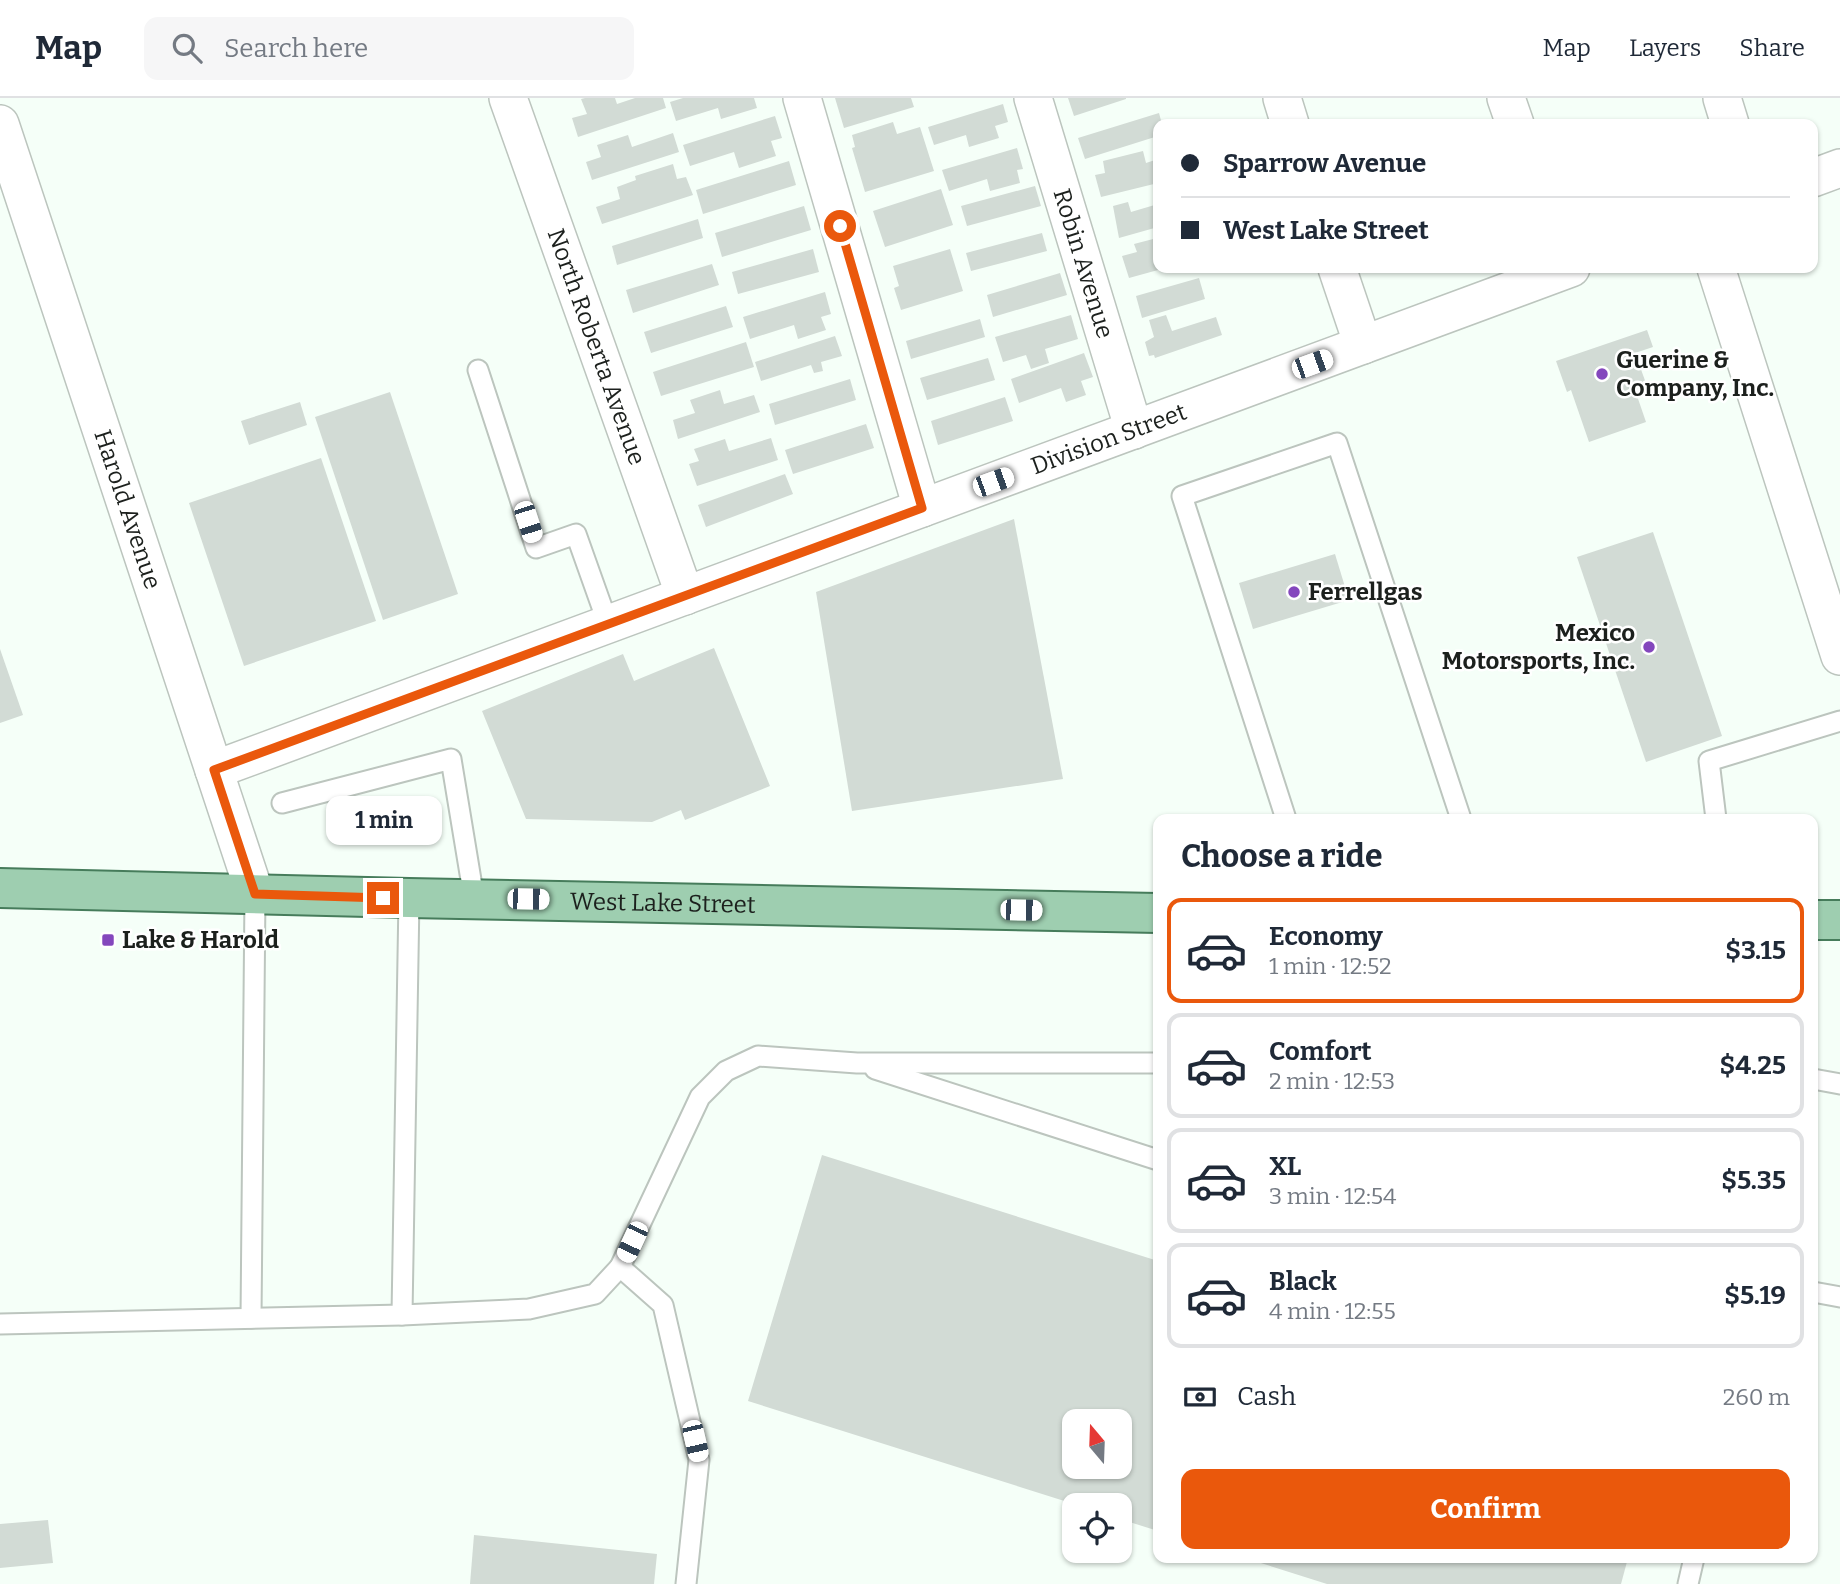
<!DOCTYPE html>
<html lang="en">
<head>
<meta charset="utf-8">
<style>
	body { margin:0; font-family:Bitter,serif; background:#f6f6f7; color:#1f2937; height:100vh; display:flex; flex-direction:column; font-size:26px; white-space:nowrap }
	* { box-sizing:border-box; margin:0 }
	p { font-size:23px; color:#747a83 }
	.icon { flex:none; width:38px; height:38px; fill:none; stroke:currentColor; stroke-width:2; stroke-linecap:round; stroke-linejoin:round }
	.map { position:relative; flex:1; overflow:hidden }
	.side { position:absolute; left:1153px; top:716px; width:665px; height:749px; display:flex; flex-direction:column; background:#fff; border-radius:14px; box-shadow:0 2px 5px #0004 }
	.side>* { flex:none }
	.banner { position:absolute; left:1153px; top:21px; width:665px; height:154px; border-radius:14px; box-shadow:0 2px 5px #0004; display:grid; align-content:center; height:154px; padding:0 28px; background:#fff }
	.needle { width:46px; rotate:341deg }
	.fabs { position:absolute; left:1062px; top:1311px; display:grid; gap:14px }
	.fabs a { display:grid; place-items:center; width:70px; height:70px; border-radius:14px; background:#fff; box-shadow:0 2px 5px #0004; font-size:35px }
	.end { position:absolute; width:32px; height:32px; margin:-16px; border:9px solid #ea580c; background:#fff; box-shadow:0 0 0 4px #fff }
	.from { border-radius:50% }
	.bubble { position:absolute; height:49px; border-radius:14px; background:#fff; box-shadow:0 2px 5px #0004; font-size:23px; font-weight:700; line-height:49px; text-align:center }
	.car { position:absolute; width:21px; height:42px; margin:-21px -10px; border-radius:9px; box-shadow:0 0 5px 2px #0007; background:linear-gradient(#fff 24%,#345 0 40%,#fff 0 76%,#345 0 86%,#fff 0) }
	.banner b { display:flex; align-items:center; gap:24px; height:66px; font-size:26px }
	.banner b+b { border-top:2px solid #e0e1e3 }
	.banner i { width:18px; height:18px; background:#1f2937 }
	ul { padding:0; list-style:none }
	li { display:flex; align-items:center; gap:21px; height:105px; margin:0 14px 10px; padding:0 14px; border:4px solid #e0e1e3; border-radius:14px }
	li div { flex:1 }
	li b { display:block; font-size:26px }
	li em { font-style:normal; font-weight:700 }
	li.current { border-color:#ea580c }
	li>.icon { width:63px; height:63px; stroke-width:1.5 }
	h2 { padding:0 28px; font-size:32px; line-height:84px }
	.pay { display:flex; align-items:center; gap:18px; height:77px; padding:0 28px; font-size:26px }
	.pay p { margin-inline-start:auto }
	.action { display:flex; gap:14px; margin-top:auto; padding:14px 28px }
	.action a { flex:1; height:80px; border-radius:14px; background:#ea580c; color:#fff; font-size:28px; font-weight:700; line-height:80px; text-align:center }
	header { display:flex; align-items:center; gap:42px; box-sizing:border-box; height:98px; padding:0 35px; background:#fff; border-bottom:2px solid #e0e1e3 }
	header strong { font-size:33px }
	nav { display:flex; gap:38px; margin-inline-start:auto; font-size:24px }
	.search { width:490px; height:63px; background:#f6f6f7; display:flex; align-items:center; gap:18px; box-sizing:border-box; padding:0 24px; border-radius:14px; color:#747a83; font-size:26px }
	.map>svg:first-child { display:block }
</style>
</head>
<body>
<header>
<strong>Map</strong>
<div class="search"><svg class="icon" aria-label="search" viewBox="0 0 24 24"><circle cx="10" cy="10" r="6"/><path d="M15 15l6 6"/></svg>Search here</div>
<nav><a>Map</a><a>Layers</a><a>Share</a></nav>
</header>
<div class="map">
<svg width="1840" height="1486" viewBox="0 0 1840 1486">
	<rect width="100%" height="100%" fill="#f5fff8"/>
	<g fill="#d2dbd5" fill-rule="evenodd">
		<polygon points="585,0 615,0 617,6 635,0 663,0 666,10 578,39 572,20 587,16 581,1"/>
		<polygon points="683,0 754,0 757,10 721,21 718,10 676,23 670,4"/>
		<polygon points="835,0 911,0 914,9 844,30"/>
		<polygon points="1068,0 1126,0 1126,1 1074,18"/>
		<polygon points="1003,6 1008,24 995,28 999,40 969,49 966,37 934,47 928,29"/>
		<polygon points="1159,15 1162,26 1158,26 1158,38 1085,61 1078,40"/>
		<polygon points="775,18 782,40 771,43 776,58 739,70 734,54 690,68 683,47"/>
		<polygon points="893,24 897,36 920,29 934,73 865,94 852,50 855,49 852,37"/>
		<polygon points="673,35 679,54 592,82 586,64 601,59 597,47 628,37 632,49"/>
		<polygon points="1017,50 1023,71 1017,72 1020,85 990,93 987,81 949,93 942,72"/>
		<polygon points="1143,53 1146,65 1158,61 1158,85 1101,99 1095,77 1105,75 1103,63"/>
		<polygon points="789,63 796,87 703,116 696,92"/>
		<polygon points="673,66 677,81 686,79 693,97 602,126 596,109 620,101 617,89 636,82 635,78"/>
		<polygon points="1035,88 1041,108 967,128 961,108"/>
		<polygon points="941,91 953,127 885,149 873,113"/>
		<polygon points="1128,104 1131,114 1158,106 1158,129 1119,140 1113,108"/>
		<polygon points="804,108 811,132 722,159 715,135"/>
		<polygon points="698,121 703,140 617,167 612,148"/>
		<polygon points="1042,135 1047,153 971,173 966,155"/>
		<polygon points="1157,140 1158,172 1129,180 1122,158 1137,154 1134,146"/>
		<polygon points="813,151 819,174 738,196 732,174"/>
		<polygon points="950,151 963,193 901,212 894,190 899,188 893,168"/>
		<polygon points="712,166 719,187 633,215 626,192"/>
		<polygon points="1060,175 1067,197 993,219 987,197"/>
		<polygon points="1199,180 1205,201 1142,220 1136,198"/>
		<polygon points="825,194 831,216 821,219 826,232 798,241 794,227 750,241 743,219"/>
		<polygon points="726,208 733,229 651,255 644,234"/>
		<polygon points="1071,217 1078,241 1045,251 1049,265 1031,271 1026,257 1003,264 995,239"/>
		<polygon points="1166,217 1172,233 1216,219 1222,237 1155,260 1154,257 1149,258 1145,244 1154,239 1149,222"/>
		<polygon points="980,221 985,239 911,261 906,243"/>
		<polygon points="1647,232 1653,249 1635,255 1647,288 1635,292 1646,324 1589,344 1571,292 1567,294 1556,263"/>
		<polygon points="835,238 842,258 821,264 823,273 814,275 811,267 761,283 755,264"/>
		<polygon points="746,244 754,269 661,298 653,274"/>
		<polygon points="1084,255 1093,279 1081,283 1086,297 1066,304 1061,290 1019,305 1011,281"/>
		<polygon points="988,260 995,282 927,302 920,280"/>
		<polygon points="850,281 856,302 775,327 769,306"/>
		<polygon points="720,292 724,306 754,297 760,314 678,341 673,322 695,315 690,302"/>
		<polygon points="390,294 458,496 383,522 315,319"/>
		<polygon points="1005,299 1013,323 938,347 931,323"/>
		<polygon points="300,304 307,327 249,347 241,323"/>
		<polygon points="866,326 874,350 793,376 785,352"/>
		<polygon points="771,340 778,362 697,388 689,366 699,363 694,351 725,341 729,353"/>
		<polygon points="321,360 376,523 244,568 189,405"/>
		<polygon points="785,376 793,396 706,429 698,407"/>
		<polygon points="1014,421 1063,681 852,713 816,494"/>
		<polygon points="1653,434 1722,638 1646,664 1577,459"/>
		<polygon points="1335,456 1349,502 1253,531 1239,485"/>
		<polygon points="714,550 770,688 685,722 681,712 652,724 526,721 482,613 623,556 634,583"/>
		<polygon points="0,551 23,617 0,625"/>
		<path d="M822 1057 1158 1163V1433L1120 1421V1407H1077L748 1303ZM1074 1323H1120V1368H1074Z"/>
		<polygon points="48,1422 53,1465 0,1470 0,1426"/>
		<polygon points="474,1437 657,1456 654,1486 470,1486"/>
		<polygon points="1245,1460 1628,1460 1621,1486 1327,1486"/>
	</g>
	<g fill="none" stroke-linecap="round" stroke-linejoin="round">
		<defs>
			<g id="service">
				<polyline points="478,272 536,450 576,436 608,526"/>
				<polyline points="282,705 451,661 474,800"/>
				<polyline points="1286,721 1182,398 1337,345 1461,721"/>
				<polyline points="1716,721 1709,663 1840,623"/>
				<polyline points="875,971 1158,1062"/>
				<polyline points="1813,981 1840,986"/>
				<polyline points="620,1169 700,999 726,973 758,958 857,965 1158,965"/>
				<polyline points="1813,1194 1840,1199"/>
				<polyline points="402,1217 409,800"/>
				<polyline points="251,1220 255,796"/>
				<polyline points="0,1226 402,1217 529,1211 595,1196 620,1169 663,1207 699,1362 686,1486"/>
				<polyline points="1688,1486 1694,1460"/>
			</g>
			<g id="minor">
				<path id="s1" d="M508 0 685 498"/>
				<polyline points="802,0 922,410"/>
				<path id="s2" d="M1033 0 1134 332"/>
				<polyline points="1282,0 1290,26"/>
				<polyline points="1506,0 1515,26"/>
				<polyline points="1722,0 1730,26"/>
				<path id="s3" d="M0 26 255 796"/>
				<polyline points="1813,80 1840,70"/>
				<polyline points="1337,170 1363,247"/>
				<polyline points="1716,170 1840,558"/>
				<path id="s4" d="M214 672 1571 170"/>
			</g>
			<g id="primary">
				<path id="s5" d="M0 790 409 800 1158 815"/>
				<polyline points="1813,822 1840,822"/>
			</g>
		</defs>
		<use href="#service" stroke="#bcc5be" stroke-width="23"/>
		<use href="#minor" stroke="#bcc5be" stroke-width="40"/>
		<use href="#primary" stroke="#467c5b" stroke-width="42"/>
		<use href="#service" stroke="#fff" stroke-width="19"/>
		<use href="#minor" stroke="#fff" stroke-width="37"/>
		<use href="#primary" stroke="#9eceb0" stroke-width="38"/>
	</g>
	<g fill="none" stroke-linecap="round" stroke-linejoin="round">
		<polyline stroke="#ea580c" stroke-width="9" points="383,800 255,796 214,672 922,410 840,128"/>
	</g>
	<g fill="#8447bd" stroke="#fff" stroke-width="2.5">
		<circle cx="1602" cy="276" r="7"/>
		<circle cx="1294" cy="494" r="7"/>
		<circle cx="1649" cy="549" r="7"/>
		<rect x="101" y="835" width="14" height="14" rx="3.5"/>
	</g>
	<g text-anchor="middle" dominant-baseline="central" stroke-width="5" stroke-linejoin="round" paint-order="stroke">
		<g font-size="24" fill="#1c201d" stroke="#fff">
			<text stroke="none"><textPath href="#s2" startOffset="173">Robin Avenue</textPath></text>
			<text stroke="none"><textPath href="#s1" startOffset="264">North Roberta Avenue</textPath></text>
			<text stroke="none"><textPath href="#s4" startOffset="954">Division Street</textPath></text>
			<text stroke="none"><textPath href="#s3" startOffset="406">Harold Avenue</textPath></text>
			<text stroke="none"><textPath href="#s5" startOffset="663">West Lake Street</textPath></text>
		</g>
		<g font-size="24" font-weight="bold" fill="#1c201d" stroke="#fff" text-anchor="start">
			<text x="1616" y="262">Guerine &amp;<tspan x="1616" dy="28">Company, Inc.</tspan></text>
			<text x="1308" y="494">Ferrellgas</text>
			<text x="1635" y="535" text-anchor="end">Mexico<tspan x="1635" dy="28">Motorsports, Inc.</tspan></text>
			<text x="122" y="842">Lake &amp; Harold</text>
		</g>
	</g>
</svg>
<div class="fabs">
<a><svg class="needle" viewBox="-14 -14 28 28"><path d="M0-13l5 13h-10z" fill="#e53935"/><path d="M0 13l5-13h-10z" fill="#747a83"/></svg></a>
<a><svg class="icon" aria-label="locate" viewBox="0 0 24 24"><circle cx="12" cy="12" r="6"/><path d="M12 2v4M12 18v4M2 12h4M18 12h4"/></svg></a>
</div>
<i class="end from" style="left:840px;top:128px"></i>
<i class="end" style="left:383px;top:800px"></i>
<div class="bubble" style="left:326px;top:698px;width:116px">1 min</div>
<i class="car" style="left:1312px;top:266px;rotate:70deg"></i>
<i class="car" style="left:993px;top:384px;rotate:70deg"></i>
<i class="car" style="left:528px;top:424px;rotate:162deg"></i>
<i class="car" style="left:528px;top:801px;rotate:91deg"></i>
<i class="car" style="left:1021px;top:812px;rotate:91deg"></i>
<i class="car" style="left:632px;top:1144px;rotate:205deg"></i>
<i class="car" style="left:695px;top:1343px;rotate:167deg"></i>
<div class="banner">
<b><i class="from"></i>Sparrow Avenue</b>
<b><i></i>West Lake Street</b>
</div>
<section class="side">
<h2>Choose a ride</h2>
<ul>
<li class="current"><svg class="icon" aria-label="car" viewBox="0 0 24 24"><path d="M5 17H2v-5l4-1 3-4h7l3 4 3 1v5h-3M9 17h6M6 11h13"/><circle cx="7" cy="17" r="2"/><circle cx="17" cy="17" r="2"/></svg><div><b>Economy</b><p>1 min · 12:52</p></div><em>$3.15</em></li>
<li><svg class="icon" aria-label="car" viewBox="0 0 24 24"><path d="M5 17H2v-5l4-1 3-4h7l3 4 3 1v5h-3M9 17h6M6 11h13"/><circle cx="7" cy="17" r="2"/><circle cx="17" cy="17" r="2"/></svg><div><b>Comfort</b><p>2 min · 12:53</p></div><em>$4.25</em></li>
<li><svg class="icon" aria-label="car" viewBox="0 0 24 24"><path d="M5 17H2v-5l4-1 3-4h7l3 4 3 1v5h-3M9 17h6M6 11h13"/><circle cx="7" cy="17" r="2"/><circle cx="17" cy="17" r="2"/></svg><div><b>XL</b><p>3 min · 12:54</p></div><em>$5.35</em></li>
<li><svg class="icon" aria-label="car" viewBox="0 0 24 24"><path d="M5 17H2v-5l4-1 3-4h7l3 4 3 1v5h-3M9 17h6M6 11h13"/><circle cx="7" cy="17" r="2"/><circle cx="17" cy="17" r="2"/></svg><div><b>Black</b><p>4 min · 12:55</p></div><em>$5.19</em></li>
</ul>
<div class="pay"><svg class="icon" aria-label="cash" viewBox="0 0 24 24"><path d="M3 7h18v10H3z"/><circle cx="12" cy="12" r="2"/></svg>Cash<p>260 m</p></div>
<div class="action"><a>Confirm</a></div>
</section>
</div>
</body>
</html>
